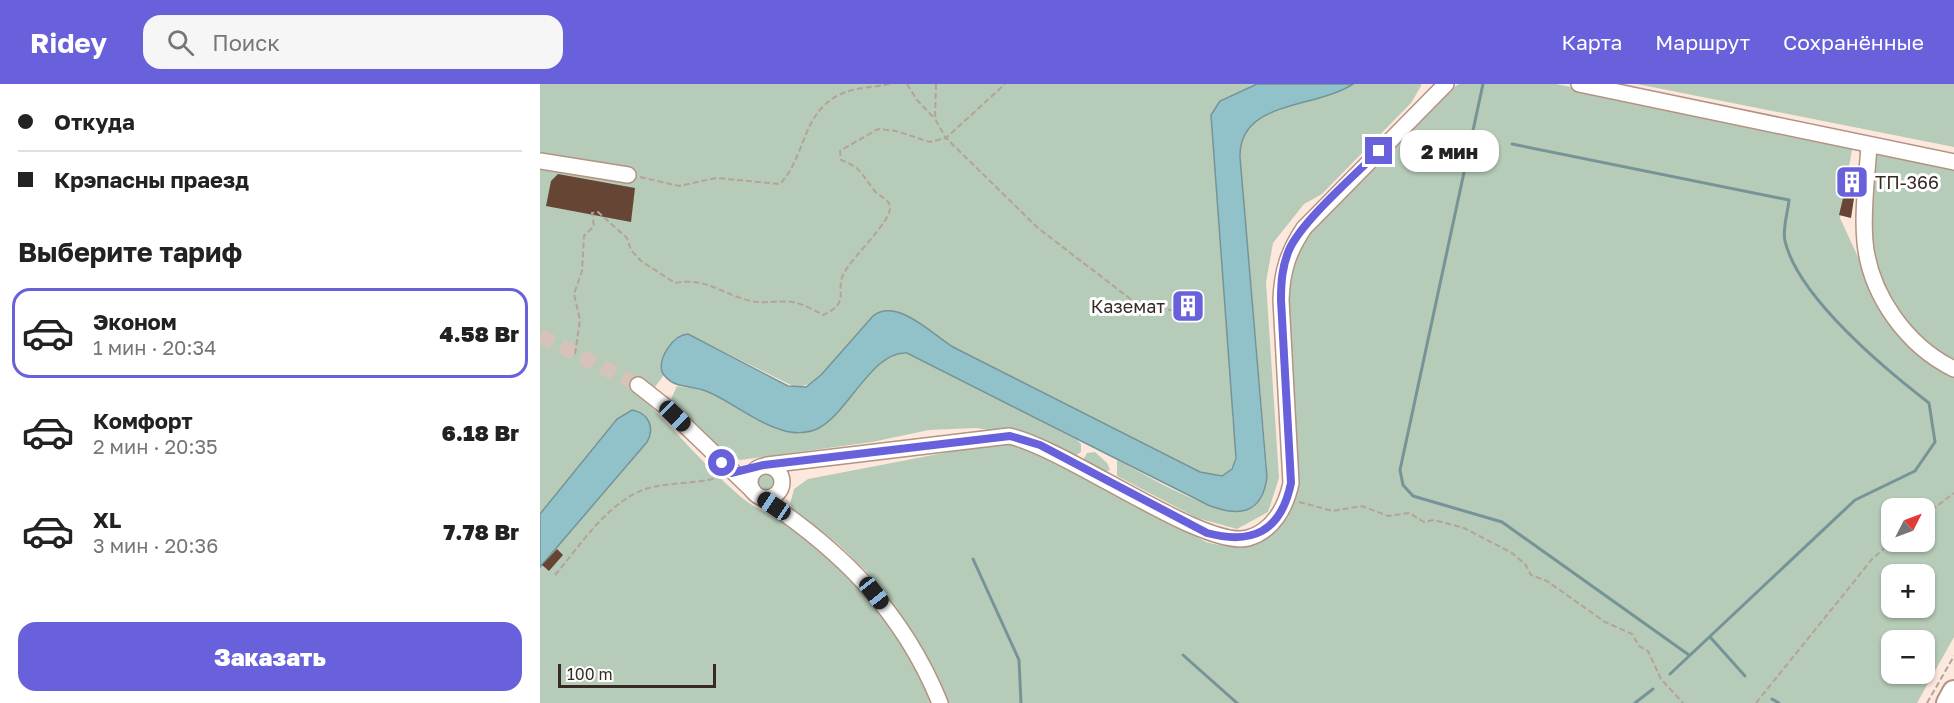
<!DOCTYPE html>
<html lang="ru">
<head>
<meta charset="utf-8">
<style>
	body { margin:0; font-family:"Golos Text",sans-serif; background:#f6f6f6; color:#222; height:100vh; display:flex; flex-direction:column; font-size:22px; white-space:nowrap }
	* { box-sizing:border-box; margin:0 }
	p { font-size:20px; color:#767676 }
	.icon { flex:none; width:33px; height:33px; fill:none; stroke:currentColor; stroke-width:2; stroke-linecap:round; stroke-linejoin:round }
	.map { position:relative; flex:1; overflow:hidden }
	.sheet { display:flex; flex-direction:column; background:#fff; width:540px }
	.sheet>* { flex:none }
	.banner { display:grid; align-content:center; height:132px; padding:0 18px; background:#fff }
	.needle { width:39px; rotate:48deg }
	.tools { position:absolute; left:1341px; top:414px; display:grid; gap:12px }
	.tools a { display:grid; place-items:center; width:54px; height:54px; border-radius:12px; background:#fff; box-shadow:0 2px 4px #0004; font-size:30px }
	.scale { position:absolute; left:18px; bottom:15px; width:158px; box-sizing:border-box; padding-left:6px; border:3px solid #372a23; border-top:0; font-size:16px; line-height:21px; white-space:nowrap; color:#372a23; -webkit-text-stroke:4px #fff; paint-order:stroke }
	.end { position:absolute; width:27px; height:27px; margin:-14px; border:8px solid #6861db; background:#fff; box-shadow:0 0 0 3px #fff }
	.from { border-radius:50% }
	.bubble { position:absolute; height:42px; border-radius:18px; background:#fff; box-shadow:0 2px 4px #0004; font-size:20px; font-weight:800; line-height:42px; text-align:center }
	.car { position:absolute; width:18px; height:36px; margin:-18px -9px; border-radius:8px; box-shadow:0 0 4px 2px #0007; background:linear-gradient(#222 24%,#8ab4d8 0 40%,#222 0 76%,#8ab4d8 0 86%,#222 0) }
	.banner b { display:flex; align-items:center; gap:21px; height:57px; font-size:22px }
	.banner b+b { border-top:2px solid #e0e0e0 }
	.banner i { width:15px; height:15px; background:#222 }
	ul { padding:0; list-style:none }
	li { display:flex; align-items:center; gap:18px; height:90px; margin:0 12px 9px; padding:0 6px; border:3px solid transparent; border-radius:18px }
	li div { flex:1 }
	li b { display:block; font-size:22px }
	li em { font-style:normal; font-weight:800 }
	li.current { border-color:#6861db }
	li>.icon { width:54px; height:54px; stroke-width:1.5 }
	h2 { padding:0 18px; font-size:27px; line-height:72px }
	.primary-button { display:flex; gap:12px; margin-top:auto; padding:12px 18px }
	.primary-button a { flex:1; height:69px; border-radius:18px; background:#6861db; color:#fff; font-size:24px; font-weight:800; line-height:69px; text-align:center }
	header { display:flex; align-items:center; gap:36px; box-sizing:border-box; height:84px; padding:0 30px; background:#6861db; color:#fff }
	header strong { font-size:28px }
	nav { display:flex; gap:33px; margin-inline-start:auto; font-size:21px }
	.search { width:420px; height:54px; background:#f6f6f6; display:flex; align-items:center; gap:15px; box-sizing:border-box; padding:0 21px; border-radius:18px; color:#767676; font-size:22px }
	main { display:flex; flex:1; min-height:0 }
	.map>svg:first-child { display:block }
</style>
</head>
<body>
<header>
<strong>Ridey</strong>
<div class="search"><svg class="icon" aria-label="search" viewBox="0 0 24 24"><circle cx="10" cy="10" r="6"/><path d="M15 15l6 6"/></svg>Поиск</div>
<nav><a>Карта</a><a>Маршрут</a><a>Сохранённые</a></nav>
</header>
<main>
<section class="sheet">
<div class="banner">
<b><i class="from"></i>Откуда</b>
<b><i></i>Крэпасны праезд</b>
</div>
<h2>Выберите тариф</h2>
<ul>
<li class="current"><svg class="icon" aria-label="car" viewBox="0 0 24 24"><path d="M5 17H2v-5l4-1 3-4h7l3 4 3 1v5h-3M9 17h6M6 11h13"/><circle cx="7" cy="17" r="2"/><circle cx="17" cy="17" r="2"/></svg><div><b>Эконом</b><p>1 мин · 20:34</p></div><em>4.58 Br</em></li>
<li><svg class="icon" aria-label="car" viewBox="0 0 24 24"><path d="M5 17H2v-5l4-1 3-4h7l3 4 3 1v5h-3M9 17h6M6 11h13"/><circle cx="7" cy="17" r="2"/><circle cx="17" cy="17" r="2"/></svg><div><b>Комфорт</b><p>2 мин · 20:35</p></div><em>6.18 Br</em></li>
<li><svg class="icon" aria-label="car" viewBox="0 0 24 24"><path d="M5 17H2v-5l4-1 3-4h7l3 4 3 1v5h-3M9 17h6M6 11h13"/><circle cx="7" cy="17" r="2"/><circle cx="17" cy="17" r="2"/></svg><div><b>XL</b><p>3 мин · 20:36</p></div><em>7.78 Br</em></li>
</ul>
<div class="primary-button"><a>Заказать</a></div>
</section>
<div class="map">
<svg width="1414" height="619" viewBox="0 0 1414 619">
	<rect width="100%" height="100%" fill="#fde8dd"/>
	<g fill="#b6cbb8" fill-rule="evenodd">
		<path d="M0 0H717L692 11V332C694 351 703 382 682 393L660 388 413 263 378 238 354 227 274 298 257 304 148 250 122 288 124 291 105 316C136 348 167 384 201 413 222 430 247 437 268 453 326 495 362 556 393 619H0Z"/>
		<path d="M813 0H881V2L871 19 782 110 764 120 733 159 726 198 739 394 728 428 697 445 657 434 577 392V376C608 391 681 439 713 423L726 401 727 384 700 73C700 62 700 50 708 42 728 21 786 18 813 0Z"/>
		<path d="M919 0H1016L1313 60 1300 134 1335 210 1414 291V553L1377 619H408L380 566 328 489 297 459 256 429 250 420 254 405 268 395 461 358 492 365 666 458C704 469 715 451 745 431V205L754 167 772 139 899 13ZM1352 424H1384V458H1352ZM1352 490H1384V524H1352ZM1352 556H1384V590H1352Z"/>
		<polygon points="1097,0 1414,0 1414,63"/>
		<polygon points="1341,66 1414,82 1414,278 1385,258 1357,229 1345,211 1330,156 1335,72"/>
		<path d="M355 269 372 270 537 356 541 360V368L535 372 495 353 436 344 389 346 332 358 200 376 180 367 131 315 137 302C147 304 158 304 168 308 207 325 254 372 293 332 313 312 329 283 355 269Z"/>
		<polygon points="555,368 567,379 570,386 563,388 543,376 547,369"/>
		<circle cx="227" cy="397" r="14"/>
	</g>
	<g fill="#91c2ca" stroke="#769498" stroke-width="1.5">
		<path d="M717 0H813C775 25 699 16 700 73L727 393C722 431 698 433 668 421L367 269C333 266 308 329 279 344 267 350 251 350 239 345 213 337 191 317 166 307 149 300 133 306 122 288 118 274 133 251 148 250L248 302 266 303 281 291 333 232C357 213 393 251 413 263L660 388 682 392 692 385 696 374 671 31 680 17Z"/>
		<path d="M92 326C109 329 115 344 107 358L0 483V430L77 335Z"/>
	</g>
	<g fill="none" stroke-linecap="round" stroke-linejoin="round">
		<g stroke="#769498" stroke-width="3">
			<polyline points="943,0 860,386 863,401 873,412 962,438 1149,571"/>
			<path d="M972 60 1249 116C1248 128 1242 146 1245 157 1258 213 1345 285 1389 319L1395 358 1375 387 1315 416 1130 590"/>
			<polyline points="433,475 479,576 481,619"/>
			<polyline points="1171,554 1205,592"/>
			<polyline points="643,571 697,619"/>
			<polyline points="1232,615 1239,619"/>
			<polyline points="1095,619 1113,605"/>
		</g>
	</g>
	<g fill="#664535">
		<polygon points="18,90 95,104 91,138 6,122 11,97"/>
		<polygon points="1305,106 1315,108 1311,134 1299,131"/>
		<polygon points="639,216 655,216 657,235 641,235"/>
		<polygon points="17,465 23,471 9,487 2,481"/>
	</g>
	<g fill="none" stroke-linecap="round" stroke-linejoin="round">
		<polyline stroke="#d5c2b8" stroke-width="15" stroke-dasharray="15 8" stroke-linecap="butt" points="0,252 98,301"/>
		<defs>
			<g id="minor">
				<polyline points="1039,0 1414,78"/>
				<path d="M1329 62C1327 93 1322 127 1325 158 1330 211 1367 262 1414 285"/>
				<polyline points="0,77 88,91"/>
				<polyline points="98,301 126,323 213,407"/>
				<path d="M227 381 469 352C526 364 664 466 708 454 733 447 746 423 751 399L741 216C742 187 748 168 764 144L906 0"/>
				<circle cx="226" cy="398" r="16"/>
				<path d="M222 414C302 467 363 528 400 619"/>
			</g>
			<polyline id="highway" points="1408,619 1414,608"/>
		</defs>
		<use href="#minor" stroke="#b39382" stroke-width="18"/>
		<use href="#highway" stroke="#b39382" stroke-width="26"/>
		<g stroke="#b5a399" stroke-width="2" stroke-dasharray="6 3" stroke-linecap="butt">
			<polyline points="367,0 377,16 395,35"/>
			<polyline points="396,0 395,35 406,54 498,144 593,217 611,224 640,227"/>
			<path d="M100 93 139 102 176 94 240 100C268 70 261 22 309 7 322 3 337 3 350 0"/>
			<path d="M35 270 40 236 34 210 42 187 44 152 54 142 52 129 58 128 87 154 91 166 101 177 135 199C167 193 181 210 211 217 225 220 239 216 253 218 263 220 274 226 283 231 312 218 294 208 304 189 312 173 353 136 350 122 348 114 338 112 334 106 321 90 322 84 301 76L300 67 338 45 356 47 390 58 406 54 465 0"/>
			<polyline points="759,418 793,427 822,422 848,432 869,429 884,438 894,436 924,444 972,469 985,480 991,491 1007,497 1065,538 1092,550 1099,562 1108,567 1121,595 1143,619"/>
			<polyline points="1384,432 1414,409"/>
			<path d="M15 491C41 461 71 412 113 403 135 398 161 400 182 392"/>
			<polyline points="1216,619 1333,474 1352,458"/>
			<polyline points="1387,619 1414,572"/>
		</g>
		<use href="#minor" stroke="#fff" stroke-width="15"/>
		<use href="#highway" stroke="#fff" stroke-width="22"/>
	</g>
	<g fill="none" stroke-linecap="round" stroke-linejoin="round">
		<path stroke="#6861db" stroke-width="8" d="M182 379 191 389 224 381 470 352 500 361 667 449C712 461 741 448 751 399L741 216C741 198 742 183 749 166 762 137 815 91 839 67"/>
	</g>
	<defs>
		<symbol id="building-square" viewBox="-11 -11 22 22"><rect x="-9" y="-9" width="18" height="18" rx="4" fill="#6861db" stroke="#fff"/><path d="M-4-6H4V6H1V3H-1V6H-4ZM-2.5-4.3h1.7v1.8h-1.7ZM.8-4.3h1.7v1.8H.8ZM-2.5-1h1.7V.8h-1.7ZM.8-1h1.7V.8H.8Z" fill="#fff"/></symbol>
	</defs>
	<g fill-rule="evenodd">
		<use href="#building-square" x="1293" y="79" width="38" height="38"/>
		<use href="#building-square" x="629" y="203" width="38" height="38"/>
	</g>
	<g text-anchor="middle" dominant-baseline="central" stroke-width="6" stroke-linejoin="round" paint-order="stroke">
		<g font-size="18" fill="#372a23" stroke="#fff" text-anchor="start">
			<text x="1335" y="98">ТП-366</text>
			<text x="625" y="222" text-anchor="end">Каземат</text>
		</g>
	</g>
</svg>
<div class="tools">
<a><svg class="needle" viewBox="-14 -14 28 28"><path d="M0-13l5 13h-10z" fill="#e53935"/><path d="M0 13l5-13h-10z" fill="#767676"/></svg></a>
<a>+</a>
<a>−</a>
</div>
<div class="scale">100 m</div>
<i class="end from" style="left:182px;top:379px"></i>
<i class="end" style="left:839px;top:67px"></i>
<div class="bubble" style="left:860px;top:46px;width:99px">2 мин</div>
<i class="car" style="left:135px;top:332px;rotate:134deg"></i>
<i class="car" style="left:234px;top:422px;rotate:304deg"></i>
<i class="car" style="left:334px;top:509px;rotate:142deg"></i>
</div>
</main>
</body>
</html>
